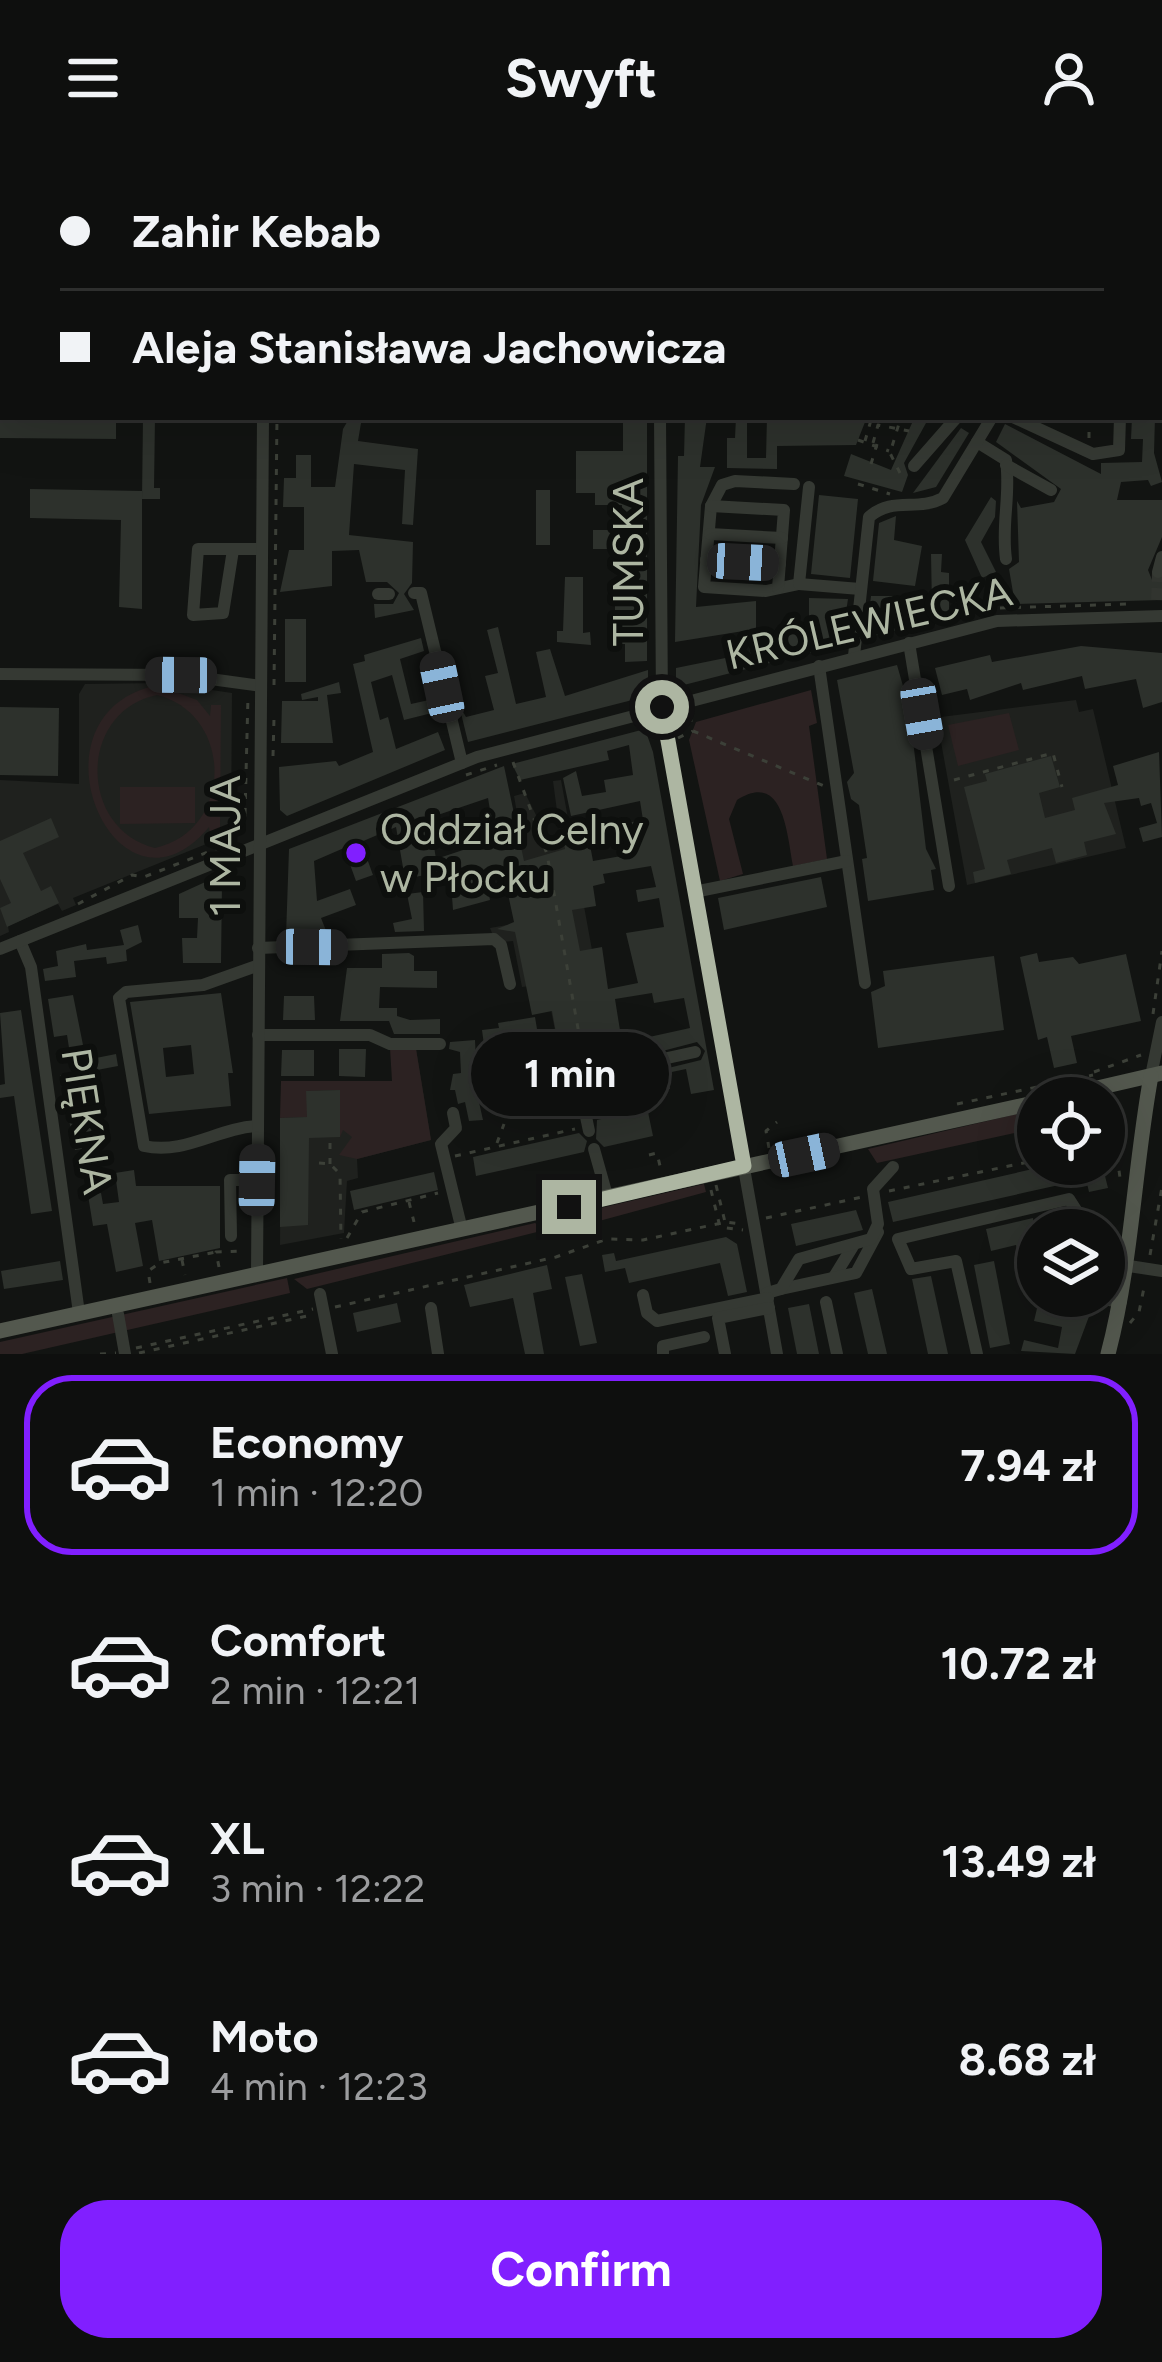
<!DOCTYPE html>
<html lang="en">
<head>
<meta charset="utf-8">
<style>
	body { margin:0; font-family:Figtree,sans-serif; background:#1c1d1c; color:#f1f3f6; height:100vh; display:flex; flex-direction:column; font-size:45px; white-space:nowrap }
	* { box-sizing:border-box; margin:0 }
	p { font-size:39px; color:#9b9c9e }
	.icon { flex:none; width:66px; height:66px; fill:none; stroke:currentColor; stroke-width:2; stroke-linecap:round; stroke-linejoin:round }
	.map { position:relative; height:1198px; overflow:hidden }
	.drawer { display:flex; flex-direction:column; background:#0e0f0e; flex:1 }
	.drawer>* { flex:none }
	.top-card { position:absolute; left:0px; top:0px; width:1164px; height:264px; box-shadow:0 12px 48px #0002,0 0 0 3px #2e2f2e; display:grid; align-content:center; height:264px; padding:0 60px; background:#0e0f0e }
	.controls { position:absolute; left:1017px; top:921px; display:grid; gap:24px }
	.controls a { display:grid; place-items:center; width:108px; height:108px; border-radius:50%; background:#0e0f0e; box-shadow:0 12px 48px #0002,0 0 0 3px #2e2f2e; font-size:60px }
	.end { position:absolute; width:54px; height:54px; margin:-27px; border:15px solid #adb6a2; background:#111; box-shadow:0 0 0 6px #111 }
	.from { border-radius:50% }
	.bubble { position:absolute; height:84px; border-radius:42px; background:#0e0f0e; box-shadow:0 12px 48px #0002,0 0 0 3px #2e2f2e; font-size:39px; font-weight:700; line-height:84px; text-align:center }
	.car { position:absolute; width:36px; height:72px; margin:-36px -18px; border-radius:15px; box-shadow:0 0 9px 3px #0007; background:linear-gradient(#222 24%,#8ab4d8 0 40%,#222 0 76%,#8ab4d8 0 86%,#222 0) }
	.top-card b { display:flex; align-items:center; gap:42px; height:114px; font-size:45px }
	.top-card b+b { border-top:3px solid #2e2f2e }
	.top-card i { width:30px; height:30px; background:#f1f3f6 }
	ul { padding:21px 0 0; list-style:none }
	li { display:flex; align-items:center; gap:36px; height:180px; margin:0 24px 18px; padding:0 36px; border:6px solid transparent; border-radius:48px }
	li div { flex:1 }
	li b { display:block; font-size:45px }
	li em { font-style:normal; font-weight:700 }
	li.current { border-color:#811fff }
	li>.icon { width:108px; height:108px; stroke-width:1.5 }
	.action { display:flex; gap:24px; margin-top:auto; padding:24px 60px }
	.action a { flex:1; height:138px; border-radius:48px; background:#811fff; color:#fff; font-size:48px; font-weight:700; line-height:138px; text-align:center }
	header { display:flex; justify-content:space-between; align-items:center; height:156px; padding:0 60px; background:#0e0f0e; font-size:54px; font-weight:700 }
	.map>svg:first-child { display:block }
</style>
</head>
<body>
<header><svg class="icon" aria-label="menu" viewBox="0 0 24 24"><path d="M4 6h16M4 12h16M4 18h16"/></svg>Swyft<svg class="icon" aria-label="person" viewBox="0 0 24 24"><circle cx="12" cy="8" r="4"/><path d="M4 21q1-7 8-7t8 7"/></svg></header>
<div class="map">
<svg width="1162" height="1198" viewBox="0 0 1162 1198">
	<rect width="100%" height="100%" fill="#121412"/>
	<g fill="#1f211e">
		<polygon points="164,527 232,537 231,678 73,742 76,749 62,755 58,748 8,770 9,776 0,780 0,624 79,628 79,538 85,528"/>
		<polygon points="1076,544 1079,556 1093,553 1126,692 967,729 939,575 934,571 941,561"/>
		<polygon points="561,624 619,942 570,952 546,828 522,831 513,785 496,787 490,772 524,766 517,693 523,691 514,640 525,637 550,687 561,685 553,625"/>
		<polygon points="416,893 431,984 357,1003 358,1022 347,1025 344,1077 280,1089 281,925 392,925"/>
	</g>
	<g fill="#2c2222" fill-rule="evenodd">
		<path d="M157 529 197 544 210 560 211 549H221L220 679H210L209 671C117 782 19 559 157 529ZM157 539C234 558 234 675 155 692 78 673 78 555 157 539Z"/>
		<path d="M811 534 817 567 809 570 827 703 793 710C787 679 784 614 737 644L729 663 743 718 720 725 689 584 696 566Z"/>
		<polygon points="1009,557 1019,594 958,610 948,569"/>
		<polygon points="120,631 195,631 195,667 120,668"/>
		<polygon points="390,892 416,893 431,984 357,1003 339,999 352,981 343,974 340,981 339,934 307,935 307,961 280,962 281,925 392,925"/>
		<polygon points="1038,953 1038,972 877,1007 868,993"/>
		<polygon points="704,1028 706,1036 555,1077 553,1063"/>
		<polygon points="535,1067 540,1070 537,1076 307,1133 294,1123"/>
		<polygon points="287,1122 290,1137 22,1198 0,1198 0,1186"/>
	</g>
	<g fill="#2d312c" fill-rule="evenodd">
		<polygon points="0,261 116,261 116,283 0,282"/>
		<polygon points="143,261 155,261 154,332 160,332 160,343 142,343"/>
		<polygon points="350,261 362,261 358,285 418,293 413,369 402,368 405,314 354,308 349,379 413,386 412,427 404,438 414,454 375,462 374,448 393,448 399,437 387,426 366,426 359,394 332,395 332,430 280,436 289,394 304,394 304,351 283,351 284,322 296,322 296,299 311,299 311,331 335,331 343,273"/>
		<polygon points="623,261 647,261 647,505 625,506 625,488 615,488 615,433 623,433 623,404 611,404 611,393 593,393 593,374 622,374 622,349 595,349 595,337 576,337 576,295 623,295"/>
		<polygon points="685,261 707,261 700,311 715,311 701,349 696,451 756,445 756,473 675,486 678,300 684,300"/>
		<polygon points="736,261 747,261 747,302 766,302 767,261 867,261 856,289 777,290 777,313 727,312 727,282 735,282"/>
		<polygon points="1132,261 1155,261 1154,297 1162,326 1151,330 1148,324 1121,326 1117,344 1162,344 1162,381 1148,414 1152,424 1162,426 1162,444 1015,448 1009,413 1019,406 1017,345 1021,352 1054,346 1061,333 996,286 1005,268 1101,318 1101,307 1142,306 1143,283 1131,283"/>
		<polygon points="912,267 926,267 904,307 908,319 902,336 844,320 851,298 891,314"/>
		<polygon points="961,272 969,277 936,331 913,337"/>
		<polygon points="30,333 142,335 142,453 119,451 121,364 30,362"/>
		<rect x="536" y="334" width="14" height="55"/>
		<polygon points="819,339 858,343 850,422 811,418"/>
		<polygon points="991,341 996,345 995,361 981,386 996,416 982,422 965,384"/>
		<polygon points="896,360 894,384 922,390 915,430 873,425 879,367"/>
		<polygon points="931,398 942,398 941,416 949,417 949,438 935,445 949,443 949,461 866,482 871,440 913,440 910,456 932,451"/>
		<polygon points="565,421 583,421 583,477 590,476 591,489 557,486 557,475 563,475"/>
		<polygon points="809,442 848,443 841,489 676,531 676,512 750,497 749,489 809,471"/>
		<rect x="285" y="463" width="21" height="63"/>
		<polygon points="498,471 516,548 546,541 536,496 550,493 565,540 648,514 648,540 468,586 459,549 466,561 494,554 485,520 498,517 487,474"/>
		<polygon points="421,482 424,495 400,503 411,548 429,544 432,557 404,564 392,519 371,526 380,564 388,561 396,593 438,576 445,594 287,660 280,654 279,611 336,605 339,610 373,596 353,508 365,505 364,499"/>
		<polygon points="1081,490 1162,497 1162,546 1143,552 1136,523 1085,533 1082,520 1023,534 1021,527 970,544 967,533 942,539 935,512 990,499 992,506"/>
		<polygon points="897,509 909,551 926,693 936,713 931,714 934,734 868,745 862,703 867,702 859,649 851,643 847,626 854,617 837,524"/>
		<polygon points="339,526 341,537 327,539 333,587 281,587 282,545 318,545 318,541 302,544 301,538"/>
		<polygon points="0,551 59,552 58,620 0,619"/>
		<path d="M645 573 653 596 714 934 691 938 686 913 667 917 670 933 660 935 656 915 701 904 705 895 697 886 601 911 606 939H614L597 943 596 938 572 943 563 890 547 893 521 876 506 878 507 886 484 889 482 874 499 872 498 867 535 861 538 879 556 877 552 855 532 859 515 776 497 773 514 766 502 710 485 714 490 744 453 754 450 714 405 723 396 671 361 686 373 719 356 725 344 692 314 705 317 745 350 733 356 749 321 762 327 777 286 780 289 693 504 610 524 705 565 693 562 673 573 672 576 692 590 689 593 705 627 699 621 668 643 664 640 645 571 660 563 622 576 615 582 640 606 636 604 624 633 619 629 589 607 595 609 604 520 624 512 608ZM488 642 493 672 473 677 470 664 459 665 466 693 436 703 433 684 420 665ZM651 710 656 731 636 734 638 746 659 742 664 771 626 777 638 827 608 833 602 791 580 795 572 754 596 750 593 730 605 727 603 718ZM652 837 654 847 684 842 690 872 622 887 615 843Z"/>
		<polygon points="1159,596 1162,681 1143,686 1139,672 1157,667 1151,647 1141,650 1139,642 1104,647 1116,678 1084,686 1087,699 1056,707 1052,692 1007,704 1011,718 975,727 973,716 985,713 964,631 987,625 985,618 1051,600 1060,631 1039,637 1045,662 1075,654 1072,642 1118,629 1113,610"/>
		<polygon points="51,662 59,681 23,697 41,735 51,730 59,747 7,771 0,752 11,747 0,723 0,685"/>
		<polygon points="821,721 827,751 724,774 718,742"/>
		<polygon points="214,722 222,728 221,807 183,807 182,782 197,782 198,762 179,762 179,738"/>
		<polygon points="423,736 424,775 395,776 393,767 412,763 407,738"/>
		<polygon points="138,769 142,786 126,794 127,805 107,808 106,801 74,805 76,821 45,825 43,813 58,810 56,795 86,788 87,794 124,789 120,774"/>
		<polygon points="409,797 414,800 414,815 437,815 437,832 380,831 379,852 397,852 397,860 410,864 440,863 440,878 394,878 389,865 340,865 347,812 382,812 382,798"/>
		<polygon points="1037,797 1039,806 1073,801 1079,808 1126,798 1141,865 1071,880 1077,907 1054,912 1047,881 1038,884 1020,801"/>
		<polygon points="994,800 1004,874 878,892 871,836 885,830 883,815"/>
		<path d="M221 837 233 917H228L231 950 149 958 130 846ZM191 889 194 918 166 921 163 892Z"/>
		<polygon points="73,839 86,904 116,898 118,910 97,914 99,927 84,929 94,991 75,994 60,919 73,917 67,879 54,881 48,843"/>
		<polygon points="284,840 314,840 315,864 283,864"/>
		<polygon points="21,854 52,1055 31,1058 14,940 0,942 0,929 5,928 0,857"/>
		<polygon points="475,884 476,906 470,906 483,964 469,965 465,946 458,948 455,934 450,934 453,918 461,917 460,896 449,893 450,886"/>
		<polygon points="339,893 366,893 365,921 339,920"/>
		<polygon points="282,894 314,894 314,920 281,920"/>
		<polygon points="543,895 549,932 512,938 509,916 533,911 531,896"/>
		<polygon points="340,934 340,981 309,982 308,1069 280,1071 280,962 307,961 306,935"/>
		<polygon points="636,955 648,956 653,980 604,991 596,983 597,964"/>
		<polygon points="579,977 587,985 584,996 476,1020 473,1001"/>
		<polygon points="1055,1008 1102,1008 1108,1032 1089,1036 1086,1023 893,1066 888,1046"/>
		<polygon points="134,1014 136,1030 220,1030 220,1092 159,1105 152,1064 135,1067 143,1110 116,1116 107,1068 93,1070 88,1039 101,1037 103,1048 119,1046 115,1017"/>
		<polygon points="434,1016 438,1034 354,1054 350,1035"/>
		<polygon points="856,1054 863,1074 796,1090 791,1068"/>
		<polygon points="1033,1062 1038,1113 1023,1117 1016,1089 991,1095 986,1073"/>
		<polygon points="726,1081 737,1088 747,1136 728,1140 720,1107 629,1127 625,1112 605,1116 602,1099 614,1097 616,1105"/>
		<polygon points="60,1105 63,1124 4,1133 1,1115"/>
		<polygon points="994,1105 1010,1188 990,1192 974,1109"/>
		<polygon points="547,1109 552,1133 533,1137 544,1198 525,1198 513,1142 470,1151 464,1129"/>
		<polygon points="582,1118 597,1187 580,1190 565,1121"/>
		<polygon points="931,1120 948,1198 928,1198 912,1123"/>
		<polygon points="872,1133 887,1198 868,1198 854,1137"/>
		<polygon points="1039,1144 1091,1155 1075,1198 1021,1195 1024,1184 1058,1192 1062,1171 1034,1165"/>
		<polygon points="397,1147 401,1166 357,1176 353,1157"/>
		<polygon points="809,1148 819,1198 797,1198 788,1152"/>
	</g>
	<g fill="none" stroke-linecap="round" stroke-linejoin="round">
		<polyline stroke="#31342f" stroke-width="12" stroke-dasharray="12 6" stroke-linecap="butt" points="1157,444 1158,416"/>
		<g stroke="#3c4038" stroke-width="3" stroke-dasharray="6 9" stroke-linecap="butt">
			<polyline points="1089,282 1089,261"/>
			<polyline points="858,284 889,295"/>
			<polyline points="865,285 871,264 917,262"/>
			<polyline points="873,287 878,269 909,275"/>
			<polyline points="871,308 877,288"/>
			<polyline points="900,317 890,297 901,261"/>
			<polyline points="858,328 890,338"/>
			<polyline points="1000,452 1128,448"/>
			<polyline points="274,529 277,261"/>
			<polyline points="690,560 693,575 824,630"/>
			<polyline points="678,582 693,575"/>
			<polyline points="273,600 274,562"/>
			<polyline points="513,606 547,698 590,940"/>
			<polyline points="466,619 497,609"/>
			<polyline points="954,624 1053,597 1062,631"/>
			<polyline points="245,658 248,540"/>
			<polyline points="231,684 243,677 245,658"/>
			<polyline points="78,748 132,719 144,721 231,687"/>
			<polyline points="1153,858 1162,795"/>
			<polyline points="1094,916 1141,899"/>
			<polyline points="957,948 1093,919"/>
			<polyline points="1104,971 1107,993"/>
			<polyline points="1115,985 1121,1029"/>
			<polyline points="497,987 504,968"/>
			<polyline points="1104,987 1131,980"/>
			<polyline points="769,992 766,975 777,966"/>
			<polyline points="649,999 657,997 660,1010"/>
			<polyline points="455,1000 575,973"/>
			<polyline points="319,1007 330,1008 340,1018 341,1083"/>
			<polyline points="330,1008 330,982"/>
			<polyline points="716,1029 725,1066"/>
			<polyline points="711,1034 720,1071 743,1074"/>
			<polyline points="889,1035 1038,1004"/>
			<polyline points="409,1046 414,1066"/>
			<polyline points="766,1062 862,1041"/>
			<polyline points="347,1082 362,1056 438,1037"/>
			<polyline points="1150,1099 1162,1031"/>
			<polyline points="182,1104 185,1119"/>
			<polyline points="219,1111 216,1096 245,1095"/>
			<polyline points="150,1127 148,1115 160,1107 216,1096"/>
			<polyline points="335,1151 556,1101 607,1083 643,1084 726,1066 740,1068"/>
			<polyline points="1130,1167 1139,1156 1145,1127"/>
			<polyline points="136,1192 313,1153"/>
			<polyline points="139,1197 307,1160"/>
			<polyline points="100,1198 116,1197"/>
		</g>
		<g stroke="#353933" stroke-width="12">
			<polyline points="959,0 968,3"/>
			<polyline points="265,3 265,0"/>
			<polyline points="663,3 663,0"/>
			<polyline points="1085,3 1086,0"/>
			<polyline points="1161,68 1162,69"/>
			<polyline points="0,211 3,211"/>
			<polyline points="1161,218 1162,218"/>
			<polyline points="660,261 662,551 777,1198"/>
			<polyline points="1013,261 1093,298 1119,294 1120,261"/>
			<path d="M977 286 1006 304C1011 340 1001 367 1006 403"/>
			<polyline points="1006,309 1051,334"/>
			<polyline points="914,310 957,261"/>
			<polyline points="794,328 735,325 722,329 711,350 704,431 766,435 799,428"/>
			<polyline points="809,331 799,428 860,433"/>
			<polyline points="711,350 784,354 778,432"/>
			<polyline points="710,378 782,382"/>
			<polyline points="233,394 223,457 193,459 198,393 262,393"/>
			<polyline points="706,404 780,408"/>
			<polyline points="1158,416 1162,401"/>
			<polyline points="414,437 421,437 462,607"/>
			<polyline points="378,438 389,438"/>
			<polyline points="909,487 949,730"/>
			<path d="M854 500 869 361C893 340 917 356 943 342L992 261"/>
			<polyline points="819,510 865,827"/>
			<polyline points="0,518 181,519 261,530"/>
			<polyline points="694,736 847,705"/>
			<polyline points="20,785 31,811 79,1157"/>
			<polyline points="258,792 494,783 501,789 510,828"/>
			<polyline points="0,793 477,601 997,465 1162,460"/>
			<polyline points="258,879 370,879 390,888 440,888"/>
			<polyline points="523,903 497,907 504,954 534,949 585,956"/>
			<polyline points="1151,920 1162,866"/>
			<polyline points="622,932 649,906 695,896"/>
			<polyline points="453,957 456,972 441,988 462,1074"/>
			<path d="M257 970C218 972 185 999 144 990L119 842 126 836 203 829 259 809"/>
			<polyline points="589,975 585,956 635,945"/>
			<polyline points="594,993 608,1043"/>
			<polyline points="231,1080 230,1024 257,1024"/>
			<polyline points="1129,1110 1162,1115"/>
			<polyline points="257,1118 263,261"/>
			<polyline points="834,1121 853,1090"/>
			<polyline points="781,1133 856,1117 878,1076"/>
			<polyline points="767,1137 781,1133 799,1103 871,1083 878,1068 873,1033 893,1011"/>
			<polyline points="320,1138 332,1198"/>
			<polyline points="643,1139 647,1157 657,1165 768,1142"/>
			<polyline points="1086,1140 1121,1146"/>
			<polyline points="826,1146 837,1198"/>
			<polyline points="431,1152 438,1198"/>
			<polyline points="118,1158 125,1198"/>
			<polyline points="663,1198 663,1190 704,1181"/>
			<polyline points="725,1198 718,1162 769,1152"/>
			<polyline points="977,1198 956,1105 911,1113 898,1083 1069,1043 1076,1054 1072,1074"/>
		</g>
		<g stroke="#53584e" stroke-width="15">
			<polyline points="1054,942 1162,917"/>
			<polyline points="0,1175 1038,946"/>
			<path d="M1108 1198C1132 1106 1134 1013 1151 920"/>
		</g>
	</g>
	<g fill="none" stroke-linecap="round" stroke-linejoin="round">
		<polyline stroke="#adb6a2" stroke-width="15" points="569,1051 744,1010 662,551"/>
	</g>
	<circle fill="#811fff" stroke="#0d0f0d" stroke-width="4.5" cx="356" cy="697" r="12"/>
	<g text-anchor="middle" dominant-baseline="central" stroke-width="12" stroke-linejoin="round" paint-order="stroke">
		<g font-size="42" fill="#adb6a2" stroke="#0d0f0d">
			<text transform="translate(628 406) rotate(-90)">TUMSKA</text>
			<text transform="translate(869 467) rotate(-13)">KRÓLEWIECKA</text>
			<text transform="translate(225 690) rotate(-90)">1 MAJA</text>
			<text transform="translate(87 965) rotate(81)">PIĘKNA</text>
		</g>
		<g font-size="42" fill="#adb6a2" stroke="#0d0f0d" text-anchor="start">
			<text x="380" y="673">Oddział Celny<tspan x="380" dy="48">w Płocku</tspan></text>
		</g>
	</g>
</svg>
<div class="controls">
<a><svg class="icon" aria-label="locate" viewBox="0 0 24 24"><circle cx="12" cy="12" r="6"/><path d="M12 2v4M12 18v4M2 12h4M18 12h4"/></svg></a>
<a><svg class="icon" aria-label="layers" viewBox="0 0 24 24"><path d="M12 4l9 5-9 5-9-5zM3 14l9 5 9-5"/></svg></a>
</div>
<i class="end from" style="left:662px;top:551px"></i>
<i class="end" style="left:569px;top:1051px"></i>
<div class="bubble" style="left:471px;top:876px;width:198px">1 min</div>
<i class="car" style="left:743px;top:406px;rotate:93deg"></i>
<i class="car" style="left:181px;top:519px;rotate:271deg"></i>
<i class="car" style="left:442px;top:531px;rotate:348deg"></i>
<i class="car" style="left:922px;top:558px;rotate:170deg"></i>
<i class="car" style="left:312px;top:791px;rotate:91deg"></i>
<i class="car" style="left:804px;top:999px;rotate:78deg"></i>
<i class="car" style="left:257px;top:1024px;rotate:1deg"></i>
<div class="top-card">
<b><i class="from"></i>Zahir Kebab</b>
<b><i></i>Aleja Stanisława Jachowicza</b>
</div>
</div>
<section class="drawer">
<ul>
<li class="current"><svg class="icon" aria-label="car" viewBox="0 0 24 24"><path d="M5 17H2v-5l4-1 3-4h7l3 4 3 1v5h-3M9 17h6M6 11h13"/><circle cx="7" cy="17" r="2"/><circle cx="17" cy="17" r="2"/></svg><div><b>Economy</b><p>1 min · 12:20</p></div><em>7.94 zł</em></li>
<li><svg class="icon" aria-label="car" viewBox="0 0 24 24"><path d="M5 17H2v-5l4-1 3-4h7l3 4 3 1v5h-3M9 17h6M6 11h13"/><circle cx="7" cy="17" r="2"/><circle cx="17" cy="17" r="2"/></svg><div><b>Comfort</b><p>2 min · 12:21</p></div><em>10.72 zł</em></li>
<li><svg class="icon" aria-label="car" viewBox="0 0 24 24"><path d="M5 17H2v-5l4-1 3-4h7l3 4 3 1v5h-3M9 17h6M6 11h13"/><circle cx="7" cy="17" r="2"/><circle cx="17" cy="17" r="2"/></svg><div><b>XL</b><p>3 min · 12:22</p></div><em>13.49 zł</em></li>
<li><svg class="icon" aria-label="car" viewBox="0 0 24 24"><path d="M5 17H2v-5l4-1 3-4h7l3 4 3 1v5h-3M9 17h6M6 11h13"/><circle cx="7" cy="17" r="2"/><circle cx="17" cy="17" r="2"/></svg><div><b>Moto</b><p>4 min · 12:23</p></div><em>8.68 zł</em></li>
</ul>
<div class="action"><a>Confirm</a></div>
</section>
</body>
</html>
